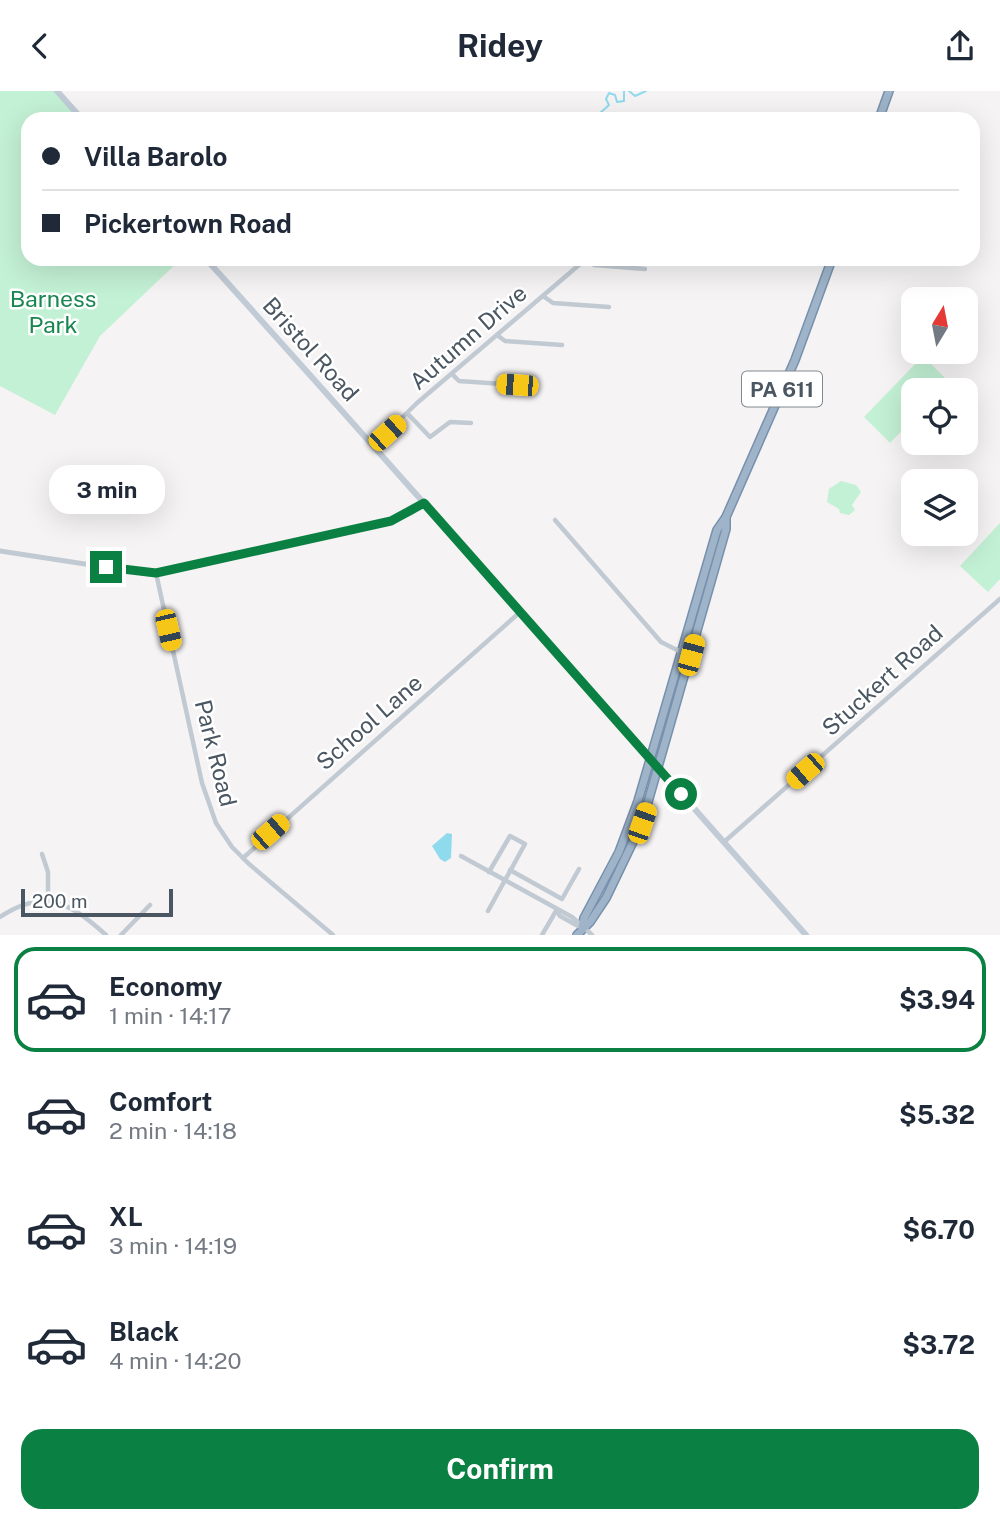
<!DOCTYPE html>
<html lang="en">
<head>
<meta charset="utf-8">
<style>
	body { margin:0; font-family:"Public Sans",sans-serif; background:#f6f6f7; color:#1f2937; height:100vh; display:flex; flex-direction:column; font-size:26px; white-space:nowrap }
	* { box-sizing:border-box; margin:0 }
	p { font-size:23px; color:#747a83 }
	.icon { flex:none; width:38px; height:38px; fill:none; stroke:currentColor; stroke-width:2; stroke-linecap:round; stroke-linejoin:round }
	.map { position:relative; height:844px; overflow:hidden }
	.drawer { display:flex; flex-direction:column; background:#fff; flex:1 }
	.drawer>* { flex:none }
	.top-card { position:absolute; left:21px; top:21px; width:959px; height:154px; border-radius:21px; box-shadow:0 7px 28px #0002; display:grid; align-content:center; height:154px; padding:0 21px; background:#fff }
	.needle { width:46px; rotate:10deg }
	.buttons { position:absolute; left:901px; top:196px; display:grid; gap:14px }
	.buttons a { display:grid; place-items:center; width:77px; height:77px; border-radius:14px; background:#fff; box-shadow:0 7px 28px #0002; font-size:35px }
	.scale { position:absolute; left:21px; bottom:18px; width:152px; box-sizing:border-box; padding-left:7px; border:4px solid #4a5661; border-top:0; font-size:19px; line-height:24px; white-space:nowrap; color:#4a5661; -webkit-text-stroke:5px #fff; paint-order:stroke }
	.end { position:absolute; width:32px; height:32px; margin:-16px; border:9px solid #0b8043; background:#fff; box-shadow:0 0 0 4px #fff }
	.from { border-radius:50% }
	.bubble { position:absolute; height:49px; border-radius:21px; background:#fff; box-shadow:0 7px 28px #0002; font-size:23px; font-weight:700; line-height:49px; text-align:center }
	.car { position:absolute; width:21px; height:42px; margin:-21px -10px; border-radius:9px; box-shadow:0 0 5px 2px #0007; background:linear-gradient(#f5c518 24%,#345 0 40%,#f5c518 0 76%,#345 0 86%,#f5c518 0) }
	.top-card b { display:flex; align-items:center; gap:24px; height:66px; font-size:26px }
	.top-card b+b { border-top:2px solid #e0e1e3 }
	.top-card i { width:18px; height:18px; background:#1f2937 }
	ul { padding:12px 0 0; list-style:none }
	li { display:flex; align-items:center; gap:21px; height:105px; margin:0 14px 10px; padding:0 7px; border:4px solid transparent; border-radius:21px }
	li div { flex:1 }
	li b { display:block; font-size:26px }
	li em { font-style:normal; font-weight:700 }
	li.selected { border-color:#0b8043 }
	li>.icon { width:63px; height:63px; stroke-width:1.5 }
	.action { display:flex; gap:14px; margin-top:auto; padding:14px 21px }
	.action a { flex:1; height:80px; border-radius:21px; background:#0b8043; color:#fff; font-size:28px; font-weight:700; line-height:80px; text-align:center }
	header { display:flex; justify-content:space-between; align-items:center; height:91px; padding:0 21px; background:#fff; font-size:32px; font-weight:700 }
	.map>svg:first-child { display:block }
</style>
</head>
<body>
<header><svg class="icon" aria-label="back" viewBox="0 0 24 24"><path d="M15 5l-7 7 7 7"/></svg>Ridey<svg class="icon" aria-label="share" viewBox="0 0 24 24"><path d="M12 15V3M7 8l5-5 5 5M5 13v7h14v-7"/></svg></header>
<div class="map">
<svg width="1000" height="844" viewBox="0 0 1000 844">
	<rect width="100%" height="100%" fill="#f5f3f3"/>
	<g fill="#c3f1d5">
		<polygon points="0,0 57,0 82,28 28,28 28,168 181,168 100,245 55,324 0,295"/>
		<polygon points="923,265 949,291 941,299 914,299 913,328 890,352 864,326"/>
		<polygon points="841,390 856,394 861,401 852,414 855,419 849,424 840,422 839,418 827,411 829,398"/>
		<polygon points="1000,432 1000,488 988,501 960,475"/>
	</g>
	<polygon fill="#90daee" points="447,742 452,743 451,767 445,771 440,768 432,755"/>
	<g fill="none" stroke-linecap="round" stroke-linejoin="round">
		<g stroke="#90daee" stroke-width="2">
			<polyline points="629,0 635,5 646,0"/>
			<polyline points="578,28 599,23 609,14 606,8 609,2 615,4 617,11 624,10 624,0"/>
		</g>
		<defs>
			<g id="trunk">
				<polyline points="879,28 889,0"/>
				<polyline points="582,836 584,827 619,761 638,710 717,439 726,426 795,269 832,168"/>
				<polyline points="577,844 590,831 606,807 642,732 726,438 726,427"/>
			</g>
		</defs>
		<use href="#trunk" stroke="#7690ad" stroke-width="10"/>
		<g stroke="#c1cad2" stroke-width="4.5">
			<polyline points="586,168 594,174 645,178"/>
			<polyline points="543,205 553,212 609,216"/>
			<polyline points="497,244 505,250 562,254"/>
			<polyline points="452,283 459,290 517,294"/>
			<polyline points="408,323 430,346 450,331 471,332"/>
			<polyline points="375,353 417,312 586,168"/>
			<polyline points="555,429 661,551 683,562"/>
			<polyline points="156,482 202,692 216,732 232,756 249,773 333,844"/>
			<polyline points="724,751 1000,508"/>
			<polyline points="42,763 48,781 48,810"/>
			<polyline points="461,765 572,826 592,844"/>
			<polyline points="243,767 519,522"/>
			<polyline points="510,779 562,808 579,778"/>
			<polyline points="556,819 560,825 578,835"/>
			<polyline points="488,820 525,753 510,745 489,781"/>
			<path d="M0 826C45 796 70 812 106 844"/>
			<polyline points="121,844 150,814"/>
			<polyline points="542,844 556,820"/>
		</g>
		<polyline stroke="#c1cad2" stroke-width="5" points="0,460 150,483 391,430 411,422 424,412"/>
		<g stroke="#c1cbd6" stroke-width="6">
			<polyline points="57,0 82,28"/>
			<path d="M206 168C408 392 606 618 806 844"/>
		</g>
		<use href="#trunk" stroke="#9fb4c9" stroke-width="7"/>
	</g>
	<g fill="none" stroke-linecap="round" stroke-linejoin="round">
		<polyline stroke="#0b8043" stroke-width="9" points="106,476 156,482 391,430 424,412 681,703"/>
	</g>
	<g text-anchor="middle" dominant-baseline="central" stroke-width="5" stroke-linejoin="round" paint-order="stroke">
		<rect fill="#fff" stroke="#808990" stroke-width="2" x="742" y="280.5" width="80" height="35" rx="5"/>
		<g font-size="21" font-weight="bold" fill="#4a5661">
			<text x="782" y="298">PA 611</text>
		</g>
		<g font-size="23" fill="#17864f" stroke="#fff">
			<text x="53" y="207">Barness<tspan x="53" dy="26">Park</tspan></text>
		</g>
		<g font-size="23" fill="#4a5661" stroke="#fff">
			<text transform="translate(468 246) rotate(-41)">Autumn Drive</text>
			<text transform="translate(311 258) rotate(48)">Bristol Road</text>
			<text transform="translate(882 589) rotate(-42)">Stuckert Road</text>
			<text transform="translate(369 631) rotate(-41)">School Lane</text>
			<text transform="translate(216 662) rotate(76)">Park Road</text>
		</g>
	</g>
</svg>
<div class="buttons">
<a><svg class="needle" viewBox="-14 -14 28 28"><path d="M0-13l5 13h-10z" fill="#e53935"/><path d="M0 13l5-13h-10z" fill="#747a83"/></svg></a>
<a><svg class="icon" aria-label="locate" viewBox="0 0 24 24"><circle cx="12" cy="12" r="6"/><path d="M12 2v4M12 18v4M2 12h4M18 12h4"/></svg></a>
<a><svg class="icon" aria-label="layers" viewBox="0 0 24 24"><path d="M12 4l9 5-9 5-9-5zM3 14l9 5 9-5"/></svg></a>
</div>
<div class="scale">200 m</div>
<i class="end from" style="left:681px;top:703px"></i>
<i class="end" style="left:106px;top:476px"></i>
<div class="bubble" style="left:49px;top:374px;width:116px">3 min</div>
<i class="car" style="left:517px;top:294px;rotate:274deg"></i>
<i class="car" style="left:387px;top:342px;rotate:48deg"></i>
<i class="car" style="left:168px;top:539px;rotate:167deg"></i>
<i class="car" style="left:691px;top:564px;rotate:15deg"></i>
<i class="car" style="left:805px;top:680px;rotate:229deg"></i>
<i class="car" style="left:642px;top:732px;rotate:19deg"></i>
<i class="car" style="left:270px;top:741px;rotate:49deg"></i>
<div class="top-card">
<b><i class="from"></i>Villa Barolo</b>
<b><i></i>Pickertown Road</b>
</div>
</div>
<section class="drawer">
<ul>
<li class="selected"><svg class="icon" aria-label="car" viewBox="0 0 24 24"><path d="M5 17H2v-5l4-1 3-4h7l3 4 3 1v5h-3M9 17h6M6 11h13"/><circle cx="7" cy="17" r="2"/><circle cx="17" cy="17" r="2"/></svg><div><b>Economy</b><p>1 min · 14:17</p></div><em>$3.94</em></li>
<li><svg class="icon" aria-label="car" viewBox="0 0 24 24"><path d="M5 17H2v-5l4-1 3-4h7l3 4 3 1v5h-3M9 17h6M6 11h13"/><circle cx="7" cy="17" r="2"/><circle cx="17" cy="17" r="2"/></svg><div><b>Comfort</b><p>2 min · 14:18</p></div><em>$5.32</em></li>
<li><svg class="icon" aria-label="car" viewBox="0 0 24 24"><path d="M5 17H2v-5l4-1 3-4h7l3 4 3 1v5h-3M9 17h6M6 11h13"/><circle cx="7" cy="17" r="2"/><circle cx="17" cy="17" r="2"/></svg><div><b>XL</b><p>3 min · 14:19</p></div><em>$6.70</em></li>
<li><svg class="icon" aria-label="car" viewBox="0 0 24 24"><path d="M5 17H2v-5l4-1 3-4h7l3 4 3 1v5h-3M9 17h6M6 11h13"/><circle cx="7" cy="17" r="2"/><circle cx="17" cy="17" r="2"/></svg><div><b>Black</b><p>4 min · 14:20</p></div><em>$3.72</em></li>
</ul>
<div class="action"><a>Confirm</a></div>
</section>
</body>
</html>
